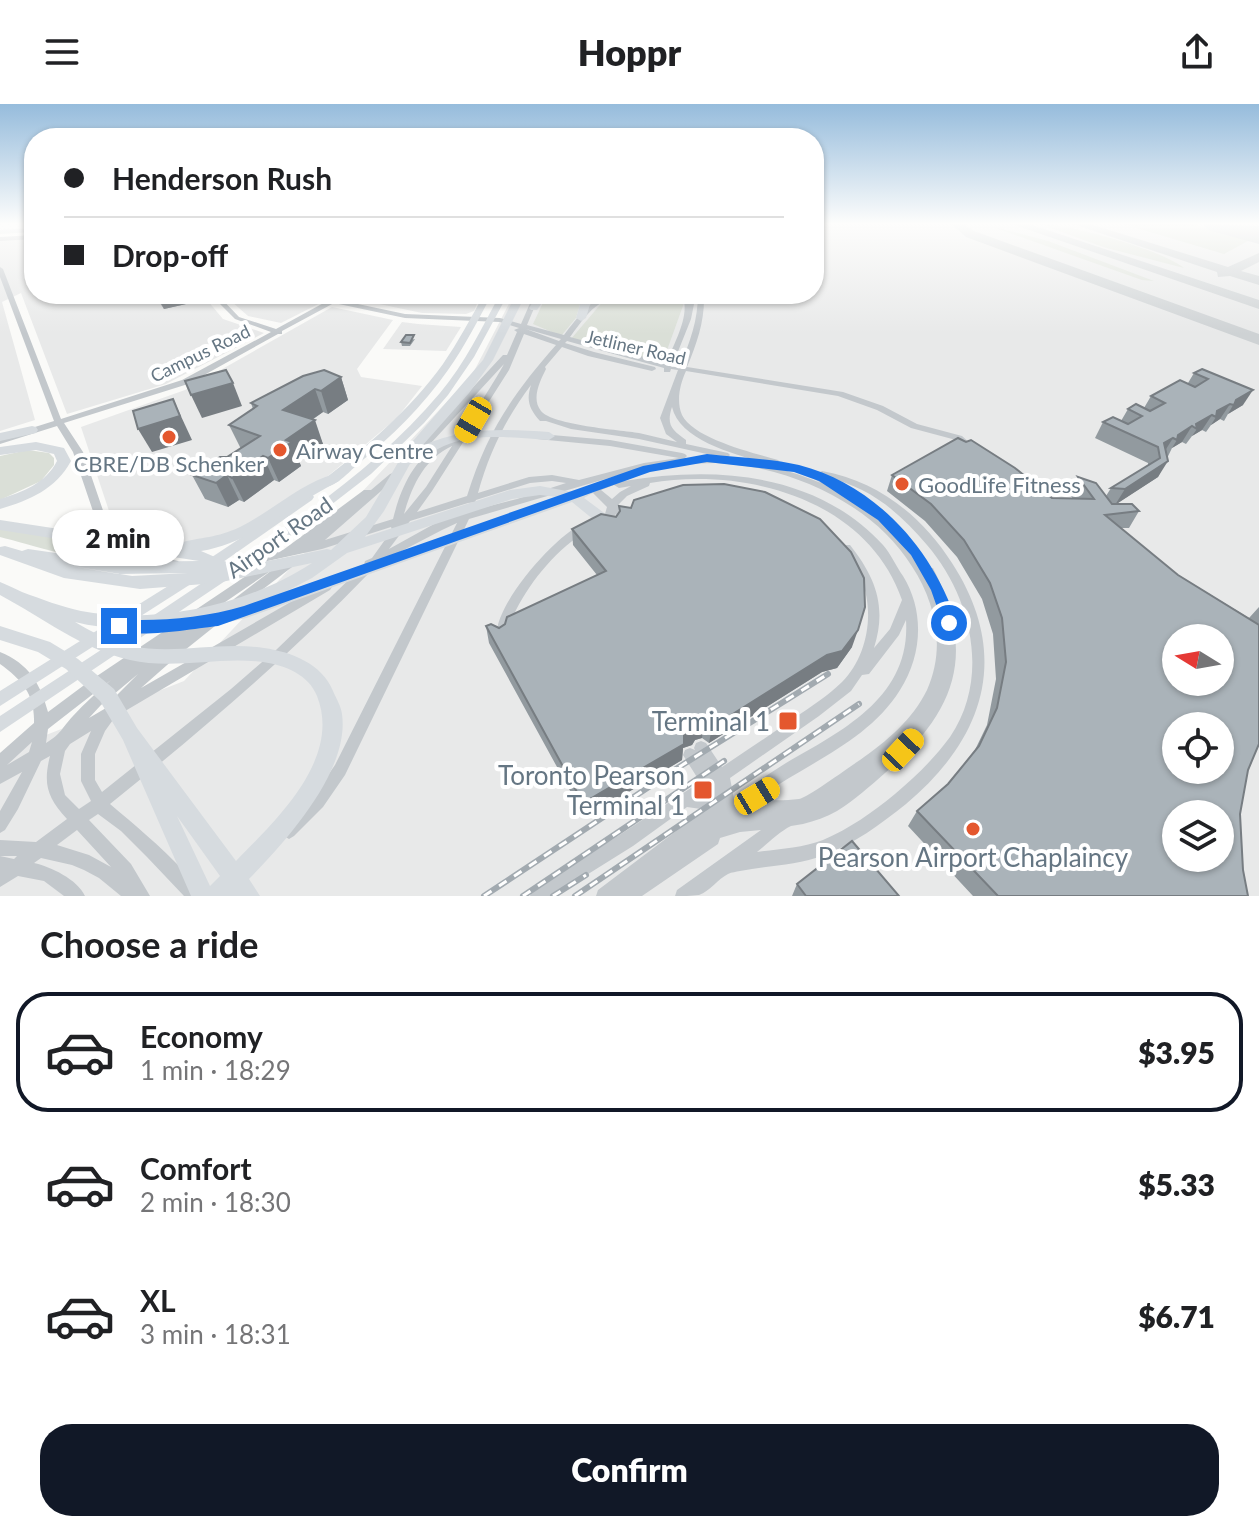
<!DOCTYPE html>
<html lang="en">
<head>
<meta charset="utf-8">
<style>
	body { margin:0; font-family:Lato,sans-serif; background:#f6f6f6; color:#202124; height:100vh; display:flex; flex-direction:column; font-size:30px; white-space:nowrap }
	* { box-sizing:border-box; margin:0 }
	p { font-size:26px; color:#757577 }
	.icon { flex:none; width:44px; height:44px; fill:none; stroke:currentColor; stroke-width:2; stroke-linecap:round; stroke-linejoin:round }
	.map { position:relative; height:792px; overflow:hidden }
	.drawer { display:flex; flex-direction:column; background:#fff; flex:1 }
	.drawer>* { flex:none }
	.hud { position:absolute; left:24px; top:24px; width:800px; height:176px; border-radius:32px; box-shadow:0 2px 6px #0004; display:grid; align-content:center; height:176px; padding:0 40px; background:#fff }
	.needle { width:52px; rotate:281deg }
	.buttons { position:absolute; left:1162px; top:520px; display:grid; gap:16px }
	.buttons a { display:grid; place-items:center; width:72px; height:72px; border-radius:50%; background:#fff; box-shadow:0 2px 6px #0004; font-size:40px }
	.end { position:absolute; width:36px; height:36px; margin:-18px; border:10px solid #1a73e8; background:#fff; box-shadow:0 0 0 4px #fff }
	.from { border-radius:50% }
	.bubble { position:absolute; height:56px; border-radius:28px; background:#fff; box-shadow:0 2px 6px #0004; font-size:26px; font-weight:800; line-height:56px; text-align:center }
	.car { position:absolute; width:24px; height:48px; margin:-24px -12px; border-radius:10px; box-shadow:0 0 6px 2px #0007; background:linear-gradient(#f5c518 24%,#345 0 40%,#f5c518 0 76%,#345 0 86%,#f5c518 0) }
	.hud b { display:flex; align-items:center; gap:28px; height:76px; font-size:30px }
	.hud b+b { border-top:2px solid #e0e0e0 }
	.hud i { width:20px; height:20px; background:#202124 }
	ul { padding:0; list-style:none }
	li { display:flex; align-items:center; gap:24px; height:120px; margin:0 16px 12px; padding:0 24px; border:4px solid transparent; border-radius:32px }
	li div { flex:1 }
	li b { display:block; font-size:30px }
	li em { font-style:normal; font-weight:800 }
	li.selected { border-color:#111827 }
	li>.icon { width:72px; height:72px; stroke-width:1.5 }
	h2 { padding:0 40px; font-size:36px; line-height:96px }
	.button { display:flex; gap:16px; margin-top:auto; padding:16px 40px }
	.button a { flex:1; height:92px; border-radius:32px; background:#111827; color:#fff; font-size:32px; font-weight:800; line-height:92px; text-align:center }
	header { display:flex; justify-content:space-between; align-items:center; height:104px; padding:0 40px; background:#fff; font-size:36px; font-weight:800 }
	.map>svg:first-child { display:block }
</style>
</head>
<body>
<header><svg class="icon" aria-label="menu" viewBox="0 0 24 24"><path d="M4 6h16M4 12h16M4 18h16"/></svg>Hoppr<svg class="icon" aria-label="share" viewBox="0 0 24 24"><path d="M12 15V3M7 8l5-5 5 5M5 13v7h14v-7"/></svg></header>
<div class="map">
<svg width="1259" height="792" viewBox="0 0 1259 792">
	<rect width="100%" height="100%" fill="#fafaf8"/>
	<g fill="#e8e9e9" fill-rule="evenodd">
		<path d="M814 120H1259V792H0V649L184 577 472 271 514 190H814ZM1176 534H1220V578H1176ZM1176 622H1220V666H1176ZM1176 710H1220V754H1176Z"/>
		<polygon points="34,134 34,190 202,190 223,215 264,229 166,280 67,310 21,189 2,198 35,316 0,327 0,136"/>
		<polygon points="223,190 338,190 281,219 248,212"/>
		<polygon points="356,190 481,190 474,207 466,210 422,209 351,194"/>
		<polygon points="332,203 393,216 357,265 361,273 422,282 397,314 328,372 239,426 195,440 174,439 112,416 81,323 185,286"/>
		<polygon points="402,218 418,220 461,223 446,247 383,245"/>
	</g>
	<g fill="#dadfd7">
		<path d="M1040 120C1069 120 1162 146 1184 164L1103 143Z"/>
		<polygon points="1123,120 1192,120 1250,136 1224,150"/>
		<polygon points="987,121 1048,137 1154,177 1142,176"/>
		<polygon points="547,190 583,190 576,214 561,232 533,220"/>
		<polygon points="672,192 684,199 666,249 663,249 663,256 653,257 571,235 605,195"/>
		<polygon points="28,346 49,349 54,354 54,361 41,377 0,396 0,352"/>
		<path d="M0 425 111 442 141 458C112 467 32 441 0 433Z"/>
	</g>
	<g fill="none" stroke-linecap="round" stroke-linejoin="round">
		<g fill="#ced2d4" fill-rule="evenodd">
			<polygon points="951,120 964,120 974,127 1259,230 1259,241 966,133"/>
			<polygon points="1012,120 1029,120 1259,196 1259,205"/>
			<polygon points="1073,120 1090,120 1228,163 1259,149 1259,158 1241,167 1259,172 1259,181 1230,172 1218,173 1217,168"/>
		</g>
		<polygon fill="#ced2d4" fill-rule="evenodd" points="1203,120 1259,122 1259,140 1208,126"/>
		<g fill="#c3c8cc" fill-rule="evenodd">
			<polygon points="34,131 34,135 0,137 0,133"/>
			<path d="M0 163 3 165 61 315 182 276 271 228 235 215 210 190H217L239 213 276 225 340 190H348L339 196 405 210 500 214 521 220 534 190H540L527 221 564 231C597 188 598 190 651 190L648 192C602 191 596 197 570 233L666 259C673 242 690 212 683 194L672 190H683L689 193 690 190H696L691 215 673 260 680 262C690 238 698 216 698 190H704C705 216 697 239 687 263L843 288 883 302 917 320 962 332 972 341 967 344 956 336 911 324 877 306 838 292 686 267C680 280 676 297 682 311 694 335 754 349 778 356L780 358 778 360 775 361C744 353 680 339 672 303 666 321 672 326 686 336V340L728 349 730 351 728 353 725 354 639 335 571 325 546 317H540C529 305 526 296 531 281 506 314 489 349 478 389L529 373 552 371 579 376 644 359 679 354 610 342 537 335 536 333 537 331 540 330 610 336 682 349 685 350 687 352 685 354C735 353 775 360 821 379L802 368 807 365 818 369 822 367C878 377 922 412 952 459 1011 550 986 633 906 700 881 720 854 740 824 751 797 762 768 761 740 767 736 768 732 768 728 770 718 775 710 787 699 791 692 792 682 792 675 792L677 786 761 726 740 728 720 734 718 740 642 792H596L598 786 700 709 701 705 687 703 633 742 553 792H530L532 786 621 730 700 678 683 651 685 646 690 644 695 646 694 644 696 639 701 637 706 639 722 663C746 647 770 631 793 615 810 603 828 592 842 578 868 552 875 507 861 475 856 463 848 454 841 444L842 441H850C876 474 887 503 874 544L890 525 902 496C867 395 746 363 650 379L649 382 627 392 618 401 632 415 631 417H623L615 410 619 420 618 423H610L605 410 607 403 593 389 589 390 584 387 589 381H596L626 369 469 415 345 671 323 703 294 732 289 735 284 732 281 727 284 722 313 693 335 661 457 419 442 426 371 463 370 468C289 552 201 627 110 700 135 721 160 742 183 766 190 774 198 782 202 792H184L147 753 121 727 98 710 89 716 131 760 150 792H121L99 774 84 766 72 761 41 754 34 759C51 763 77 775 85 792H64L44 777 18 772 0 783V752L14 755 17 752H0V736L36 738 67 715C47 693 43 680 50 652L41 657 18 705 5 726 0 729V707L22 668 0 680V665L2 664 0 665V649L34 619C35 590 22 576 0 560V548C29 560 40 579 48 608L91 576 264 460H272L274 463 272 466 193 520 198 522 216 510 220 512 222 515 220 518 175 554 141 584 322 480 326 479 330 480 332 483 330 486 115 613 105 627 95 650V676L102 688 231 585 276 546 364 461 365 457 372 454 392 426 391 423 322 445 245 462 241 461 239 458 241 455 283 446 364 386H371L390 370 393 369 398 372 396 374 325 436 393 415C400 387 412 357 438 342 444 339 451 338 456 334 462 330 499 270 504 260L419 352 416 353 411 350 503 251H507L517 228 514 226 519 224 500 218 405 214 334 199 282 227V230H278L188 280 64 319 83 348 108 421 126 441 145 450 178 457 180 460 178 463 174 464 139 456 118 447 99 425 73 348 57 322 0 340V334L54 317 0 173ZM526 225 561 235 559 237ZM524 230 556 241C512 291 487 328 467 392L417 408 432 387 509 266ZM567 237 664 264V268H670L671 265 678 266 660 314 666 330 677 338C664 335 652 332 639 329 620 326 552 321 541 307 531 295 540 277 546 265L545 263 562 243 588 252 652 267 656 265 655 263 594 248 565 239ZM452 342 426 383 404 410C412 382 424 355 452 342ZM716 359C728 360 741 361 752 363 787 369 824 384 854 404 911 441 958 517 927 586 913 615 886 638 860 656 849 663 809 693 799 695 785 697 770 696 756 696 804 660 867 639 900 586 922 551 925 508 903 472 896 462 891 450 883 441 816 368 715 362 624 377L649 367 650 364 680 360ZM827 374C869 382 900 409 927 441 971 492 991 573 950 633 934 655 915 673 895 690 873 708 849 725 823 736 802 744 779 745 757 748 766 741 780 727 791 722 795 721 799 721 803 720 815 717 826 713 837 707 855 696 870 682 885 669 956 607 977 551 933 464H926C904 431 875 405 840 387L845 384 843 382ZM552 377 566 379 517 395 462 409 434 420 389 445 410 417 468 399 475 398 476 396 530 379ZM614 381 619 384 631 382 620 388 612 395 601 386ZM906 516C911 593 843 626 786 659 768 670 751 682 734 695L730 674 819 612 851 587 862 571 869 570 899 531ZM138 570 115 593 106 604 89 614 101 601ZM111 576C97 588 85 599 73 612 61 625 62 629 46 639L48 625ZM91 627 81 650V677L91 697 79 705 65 691 60 670 65 647 70 640ZM32 638 29 648 7 661ZM77 726 111 763 89 751 57 741Z"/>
			<path d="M584 419 588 420 589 423 588 426C558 444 532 475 516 506 511 516 509 526 505 536L501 538 497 536C490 505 555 431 584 419Z"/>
			<polygon points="292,453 296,454 298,457 296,460 242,501 238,502 234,501 232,498 234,495 288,454"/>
		</g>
		<g fill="#d6dbdf" fill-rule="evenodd">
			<path d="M484 190H492C478 216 465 242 448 266 423 302 391 333 358 360 348 369 335 384 322 383L320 380 322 377C366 343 410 306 443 260 458 238 471 214 484 190Z"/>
			<path d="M500 190H508L474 253 448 291 424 319 371 370 283 438 0 628V612C71 565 143 519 214 471 295 418 377 364 440 289 465 259 482 224 500 190Z"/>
			<polygon points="308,389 312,390 314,393 312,396 213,465 203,465 201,462 203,459"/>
			<polygon points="189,469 194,470 196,474 194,478 0,602 0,587"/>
		</g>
		<g fill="#d6dbdf" fill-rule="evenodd">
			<polygon points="34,124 34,128 0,130 0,126"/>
			<path d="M516 190H526L493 256 469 289 422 342C463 323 505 325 549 328L555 332 549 336C516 334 480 329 449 340 435 344 423 357 410 360L384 407 365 433 510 386 540 382 572 388 589 383 594 384 596 387 584 394 615 417 617 421 615 425H605L572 398 246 514 203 524 197 522 195 517C155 523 114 528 75 518 92 528 111 538 131 542 175 551 220 537 264 544 292 548 322 560 333 587 336 594 341 602 342 610 350 667 286 737 249 775L260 792H191L123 636 100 597 66 565 38 548 0 536V522L50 538 78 555 114 585 137 624 236 757C276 716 342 655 317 592 309 571 285 561 263 558 219 552 174 566 130 556 82 545 43 514 0 491V478C8 481 15 485 22 488 41 495 62 503 81 507 157 521 248 501 312 459L217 479 140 485 64 474 0 451V443L5 442 22 447 28 445 118 458 199 457 0 426V416L177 443 179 439C201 433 217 434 240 423 272 407 300 380 334 370L341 374 339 377C293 400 253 438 201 447L238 463 327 445 331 446 366 413 406 345 483 256ZM540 391 558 393 285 488 312 474 347 449 512 395ZM60 460 118 470 188 469 132 472ZM177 712 220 772 210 782Z"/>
			<polygon points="538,190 548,190 537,206 531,206 529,204"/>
			<polygon points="583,190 593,190 586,214 581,217 576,214"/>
			<polygon points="32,322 36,323 38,326 36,329 0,337 0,329"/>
			<path d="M36 338 64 344 71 357C56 385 30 396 0 405V395C23 388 46 379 57 357L54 350 36 346 0 351V343Z"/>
		</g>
		<defs>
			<g id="rail">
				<polyline points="484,792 679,663 828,570"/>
				<polyline points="523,792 724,657"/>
				<polyline points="553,792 586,771"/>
				<polyline points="575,792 859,600"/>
			</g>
		</defs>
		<use href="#rail" stroke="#a2aab0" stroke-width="6"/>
		<use href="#rail" stroke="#fff" stroke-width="3" stroke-dasharray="9" stroke-linecap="butt"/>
	</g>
	<g fill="#929a9f">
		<polygon points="154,190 182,190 186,200 164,205"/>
		<polygon points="415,235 410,242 402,242 401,238"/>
		<polygon points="1202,265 1243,301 1228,310 1224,317 1220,315 1211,321 1206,328 1202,326 1192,332 1186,340 1182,338 1172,344 1158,373 1116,400 1139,407 1129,424 1121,424 1178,471 1249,514 1259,503 1259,640 1248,666 1240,710 1243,766 1248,792 973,792 908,722 917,707 948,680 973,650 987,621 996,575 993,530 982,495 957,453 925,417 887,387 892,371 1052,394 1073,395 1070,390 1078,373 1106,392 1111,384 1148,362 1148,359 1095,334 1103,318 1121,317 1128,305 1144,304 1151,292 1188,279 1194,269"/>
		<polygon points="341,273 348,296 328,310 323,308 312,316 323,340 299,357 301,362 279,378 274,376 244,398 239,396 228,403 205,395 192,371 227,353 241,345 229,321 253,305 251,299"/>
		<polygon points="619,402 852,543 837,564 822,568 709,639 702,634 695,636 692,641 683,644 682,656 585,714 489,539 486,522 499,524 597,471 573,441 572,425 616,413 619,408"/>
		<polygon points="797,780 899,792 792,792"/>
	</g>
	<g fill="#777d82">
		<polygon points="179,190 182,190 186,200 164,205 159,195"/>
		<polygon points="341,273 348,296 328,310 321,287"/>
		<polygon points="233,279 242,302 202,314 191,291"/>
		<polygon points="315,285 323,308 292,329 283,306"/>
		<polygon points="1253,286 1243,301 1228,310 1236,296"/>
		<polygon points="173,295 192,336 152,348 138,325"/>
		<polygon points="1230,300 1220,315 1211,321 1216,313 1217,307"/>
		<polygon points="1212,311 1202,326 1192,332 1197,325 1196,320"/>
		<polygon points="315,316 323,340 299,357 301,362 279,378 268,354 286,336"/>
		<polygon points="1192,322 1182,338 1172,344 1177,336 1178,331"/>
		<polygon points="1173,334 1163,350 1164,339"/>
		<polygon points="263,352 274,376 244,398 232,374"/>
		<polygon points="1168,357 1158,373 1115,401 1125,385"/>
		<polygon points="227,371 239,396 228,403 216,379"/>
		<polygon points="858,526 852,543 837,564 822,568 709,639 712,623 827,551"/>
		<polygon points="704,618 702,634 695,636 692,641 683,644 682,656 585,714 583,699 697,620"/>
	</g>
	<g fill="#aab3b9" stroke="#777d82" stroke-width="2" fill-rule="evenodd">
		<polygon points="155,190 179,190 159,195"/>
		<polygon points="406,231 414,231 410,239 401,238"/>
		<polygon points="1202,265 1253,286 1236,296 1234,301 1230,300 1217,307 1216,313 1212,311 1196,320 1197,325 1192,322 1178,331 1177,336 1173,334 1164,339 1168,357 1125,385 1111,384 1160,354 1158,343 1103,318 1113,313 1128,320 1142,312 1128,305 1136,300 1150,307 1165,299 1151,292 1180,276 1195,283 1208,275 1194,269"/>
		<polygon points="226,266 233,279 191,291 185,277"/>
		<polygon points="324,266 341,273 321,287 315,285 283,306 315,316 286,336 292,338 268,354 263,352 232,374 227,371 216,379 192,371 220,353 227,353 260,332 229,321 257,302 251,299 303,272"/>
		<polygon points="173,295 180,312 138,325 133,307"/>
		<path d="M958 334 966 338 971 336 1015 364 1052 394 1094 395 1078 373 1096 379 1112 400H1132L1139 407 1105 411 1178 471 1259 521V640L1248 666 1240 710 1243 766 1248 792H998L917 707 948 680 979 642 997 604 1006 558 1002 514 990 479 964 436 931 400 892 371ZM1176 534H1220V578H1176ZM1176 622H1220V666H1176ZM1176 710H1220V754H1176Z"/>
		<polygon points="724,380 765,388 820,415 851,448 864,474 865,503 858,526 842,547 827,551 712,623 704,618 697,620 694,625 684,629 684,640 583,699 486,522 491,520 499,524 505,520 507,513 606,467 572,425 601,410 616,413 620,407 619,402 631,404 634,396 683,381"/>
		<polygon points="852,737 899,792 806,792 797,780"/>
	</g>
	<linearGradient id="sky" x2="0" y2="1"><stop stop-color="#96bcdc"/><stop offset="0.52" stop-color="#fdfdfc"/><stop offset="1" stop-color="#fdfdfc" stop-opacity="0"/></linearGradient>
	<rect width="1259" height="230" fill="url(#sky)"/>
	<path fill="#1a73e8" d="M707 350C737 354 770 354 799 361 876 381 933 445 957 519L955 523H944L931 486 911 451 878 416 819 377 794 368 707 358 650 368 218 522C197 524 123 538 111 522 118 513 129 516 141 516 175 516 210 512 244 502L643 362Z"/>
	<g fill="#e4572e" stroke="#fff" stroke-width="3">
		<circle cx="169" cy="333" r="8"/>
		<circle cx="280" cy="346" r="8"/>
		<circle cx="902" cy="380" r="8"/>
		<rect x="778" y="607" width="20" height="20" rx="4"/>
		<rect x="693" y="676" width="20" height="20" rx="4"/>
		<circle cx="973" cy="725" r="8"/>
	</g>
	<g text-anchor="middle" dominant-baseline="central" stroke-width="8" stroke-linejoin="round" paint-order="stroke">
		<g font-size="18" fill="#657683" stroke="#fff">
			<text transform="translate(636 243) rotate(13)">Jetliner Road</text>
			<text transform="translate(200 249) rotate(-26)">Campus Road</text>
		</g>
		<g font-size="22" fill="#657683" stroke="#fff" text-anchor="start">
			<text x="296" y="346">Airway Centre</text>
			<text x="169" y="359" text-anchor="middle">CBRE/DB Schenker</text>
			<text x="918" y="380">GoodLife Fitness</text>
		</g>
		<g font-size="22" fill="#657683" stroke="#fff">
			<text transform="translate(279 433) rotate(-35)">Airport Road</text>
		</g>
		<g font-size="26" fill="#657683" stroke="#fff" text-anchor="end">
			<text x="770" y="617">Terminal 1</text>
			<text x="685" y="671">Toronto Pearson<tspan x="685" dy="30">Terminal 1</tspan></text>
			<text x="973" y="753" text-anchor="middle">Pearson Airport Chaplaincy</text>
		</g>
	</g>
</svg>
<div class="buttons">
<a><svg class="needle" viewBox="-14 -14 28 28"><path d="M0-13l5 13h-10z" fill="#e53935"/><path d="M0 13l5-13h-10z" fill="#757577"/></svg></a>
<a><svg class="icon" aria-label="locate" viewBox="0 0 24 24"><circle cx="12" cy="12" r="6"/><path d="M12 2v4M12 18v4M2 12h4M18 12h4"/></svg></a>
<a><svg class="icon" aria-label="layers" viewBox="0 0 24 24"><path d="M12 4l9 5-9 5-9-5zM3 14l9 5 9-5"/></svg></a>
</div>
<i class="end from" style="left:949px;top:519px"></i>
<i class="end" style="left:119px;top:522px"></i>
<div class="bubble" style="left:52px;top:406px;width:132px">2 min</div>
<i class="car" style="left:473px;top:316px;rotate:210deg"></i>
<i class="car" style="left:903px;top:646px;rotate:43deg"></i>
<i class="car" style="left:757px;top:692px;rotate:59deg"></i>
<div class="hud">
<b><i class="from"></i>Henderson Rush</b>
<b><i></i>Drop-off</b>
</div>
</div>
<section class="drawer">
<h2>Choose a ride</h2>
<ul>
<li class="selected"><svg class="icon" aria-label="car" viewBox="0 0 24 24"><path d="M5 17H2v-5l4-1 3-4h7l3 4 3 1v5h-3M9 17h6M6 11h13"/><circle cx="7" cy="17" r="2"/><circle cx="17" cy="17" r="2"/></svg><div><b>Economy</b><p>1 min · 18:29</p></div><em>$3.95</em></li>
<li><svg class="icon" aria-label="car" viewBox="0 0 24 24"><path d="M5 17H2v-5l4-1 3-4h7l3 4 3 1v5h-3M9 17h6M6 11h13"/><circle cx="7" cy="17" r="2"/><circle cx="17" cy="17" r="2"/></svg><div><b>Comfort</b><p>2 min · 18:30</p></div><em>$5.33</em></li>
<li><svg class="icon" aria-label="car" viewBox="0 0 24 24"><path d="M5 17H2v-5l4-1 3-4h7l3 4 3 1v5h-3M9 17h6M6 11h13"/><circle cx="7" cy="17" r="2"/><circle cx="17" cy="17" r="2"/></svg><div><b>XL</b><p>3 min · 18:31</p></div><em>$6.71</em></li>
</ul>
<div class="button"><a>Confirm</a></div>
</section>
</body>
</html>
